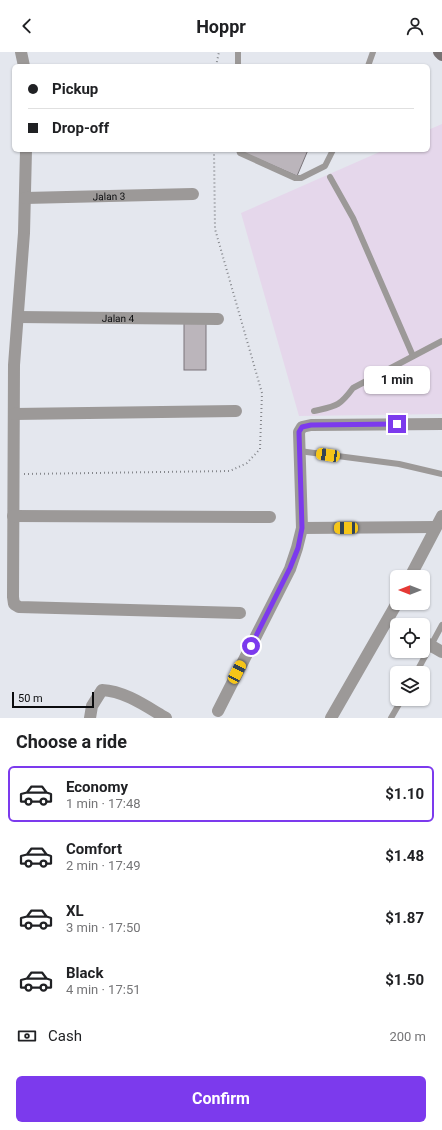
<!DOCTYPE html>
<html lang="en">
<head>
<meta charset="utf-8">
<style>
	body { margin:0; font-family:Roboto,sans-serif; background:#f2f2f2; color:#202124; height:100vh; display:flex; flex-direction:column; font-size:15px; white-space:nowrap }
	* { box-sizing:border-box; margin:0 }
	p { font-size:13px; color:#757577 }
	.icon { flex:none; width:22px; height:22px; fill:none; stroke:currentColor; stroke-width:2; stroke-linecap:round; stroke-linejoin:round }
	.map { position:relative; height:666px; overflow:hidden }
	.panel { display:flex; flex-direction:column; background:#fff; flex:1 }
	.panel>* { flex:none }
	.guide { position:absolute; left:12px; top:12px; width:418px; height:88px; border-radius:6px; box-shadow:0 1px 3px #0004; display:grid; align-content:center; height:88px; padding:0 16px; background:#fff }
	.needle { width:26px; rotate:270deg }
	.fabs { position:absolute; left:390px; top:518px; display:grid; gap:8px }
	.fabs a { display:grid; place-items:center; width:40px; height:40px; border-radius:6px; background:#fff; box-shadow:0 1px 3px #0004; font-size:20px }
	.scale { position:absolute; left:12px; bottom:10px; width:82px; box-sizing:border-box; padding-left:4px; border:2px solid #0b0c0e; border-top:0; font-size:11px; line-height:14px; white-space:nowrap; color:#0b0c0e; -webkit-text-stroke:3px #e4e7ee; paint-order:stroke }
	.end { position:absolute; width:18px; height:18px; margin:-9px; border:5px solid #7c3aed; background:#fff; box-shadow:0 0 0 2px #fff }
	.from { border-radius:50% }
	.bubble { position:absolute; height:28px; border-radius:6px; background:#fff; box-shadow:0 1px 3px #0004; font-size:13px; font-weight:700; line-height:28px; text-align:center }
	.car { position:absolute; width:12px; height:24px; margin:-12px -6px; border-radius:5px; box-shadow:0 0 3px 1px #0007; background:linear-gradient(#f5c518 24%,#345 0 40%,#f5c518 0 76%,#345 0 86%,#f5c518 0) }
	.guide b { display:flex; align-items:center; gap:14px; height:38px; font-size:15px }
	.guide b+b { border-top:1px solid #e0e0e0 }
	.guide i { width:10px; height:10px; background:#202124 }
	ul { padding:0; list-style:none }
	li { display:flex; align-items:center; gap:12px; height:56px; margin:0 8px 6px; padding:0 8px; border:2px solid transparent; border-radius:6px }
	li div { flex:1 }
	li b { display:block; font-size:15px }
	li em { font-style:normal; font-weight:700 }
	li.current { border-color:#7c3aed }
	li>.icon { width:36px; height:36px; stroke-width:1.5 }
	h2 { padding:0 16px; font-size:18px; line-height:48px }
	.pay { display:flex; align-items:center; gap:10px; height:44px; padding:0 16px; font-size:15px }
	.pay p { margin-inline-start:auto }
	.primary-button { display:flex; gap:8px; margin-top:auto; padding:8px 16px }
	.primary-button a { flex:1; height:46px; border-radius:6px; background:#7c3aed; color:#fff; font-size:16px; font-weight:700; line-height:46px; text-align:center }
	header { display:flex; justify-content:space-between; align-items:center; height:52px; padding:0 16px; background:#fff; font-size:18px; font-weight:700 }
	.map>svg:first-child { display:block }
</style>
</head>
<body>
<header><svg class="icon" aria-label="back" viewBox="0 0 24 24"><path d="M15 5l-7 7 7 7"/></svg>Hoppr<svg class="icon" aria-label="person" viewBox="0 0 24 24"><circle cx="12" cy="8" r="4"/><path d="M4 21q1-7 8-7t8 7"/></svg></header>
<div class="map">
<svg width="442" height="666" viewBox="0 0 442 666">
	<rect width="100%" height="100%" fill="#e4e7ee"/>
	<polygon fill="#e5d7eb" points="442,72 442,362 299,364 241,161 384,98 428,98 428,78"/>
	<g fill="#bbb5bb" stroke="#7a757a">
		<polygon points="242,98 308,98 297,124 242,100"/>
		<rect x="184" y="270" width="22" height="48"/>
	</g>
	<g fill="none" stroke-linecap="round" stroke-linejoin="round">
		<g stroke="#85878c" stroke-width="2" stroke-dasharray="1 3" stroke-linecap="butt">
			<polyline points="216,14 219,0"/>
			<polyline points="24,422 230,419 247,411 260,397 262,341 215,177 214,98"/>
		</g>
		<g stroke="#9c9998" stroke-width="6">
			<polyline points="238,0 238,14"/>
			<polyline points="368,14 373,0"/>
			<polyline points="239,98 240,101 295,126 301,126 325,114 333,98"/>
			<polyline points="330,125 353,166 413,304"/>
			<path d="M314 359C336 354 339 355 353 336L442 289"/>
			<polyline points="299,399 399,412 442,422"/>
			<polyline points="416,621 442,573"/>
			<polyline points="391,666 402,647"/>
		</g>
		<g stroke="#9c9998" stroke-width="12">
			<polyline points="21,0 24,14"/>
			<polyline points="26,98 24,181 14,313 13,545 14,552 19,555 240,561"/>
			<path id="s1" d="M25 146 193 142"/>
			<path id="s2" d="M18 265 218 267"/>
			<polyline points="14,362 236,359"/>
			<polyline points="13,464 270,465"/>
			<polyline points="302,476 299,380 302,375 311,373 442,372"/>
			<polyline points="410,525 442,464"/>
			<polyline points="423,589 442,600"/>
			<polyline points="218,659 290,517 297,496 302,476 435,475"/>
			<path d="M90 666 92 654 102 638C125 639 147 655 166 666"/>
			<polyline points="331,666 397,551"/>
		</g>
		<polyline stroke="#787373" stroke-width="12" points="439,0 442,3"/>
	</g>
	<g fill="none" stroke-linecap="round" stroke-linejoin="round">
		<polyline stroke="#7c3aed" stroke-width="5" points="251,594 290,516 298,496 302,476 299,380 302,375 311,373 397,372"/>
	</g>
	<g text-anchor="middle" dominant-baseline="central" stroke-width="3" stroke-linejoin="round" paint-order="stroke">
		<g font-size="10" fill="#0b0c0e" stroke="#e4e7ee">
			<text stroke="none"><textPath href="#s1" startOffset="84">Jalan 3</textPath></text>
			<text stroke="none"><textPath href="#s2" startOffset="100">Jalan 4</textPath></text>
		</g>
	</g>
</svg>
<div class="fabs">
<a><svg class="needle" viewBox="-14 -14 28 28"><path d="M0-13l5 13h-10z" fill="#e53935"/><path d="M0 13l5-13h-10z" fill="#757577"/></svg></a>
<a><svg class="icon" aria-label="locate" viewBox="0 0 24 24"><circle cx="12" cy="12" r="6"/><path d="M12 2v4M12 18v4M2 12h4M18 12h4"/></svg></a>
<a><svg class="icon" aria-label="layers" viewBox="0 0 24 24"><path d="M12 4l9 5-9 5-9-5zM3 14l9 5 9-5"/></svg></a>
</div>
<div class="scale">50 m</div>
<i class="end from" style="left:251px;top:594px"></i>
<i class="end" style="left:397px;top:372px"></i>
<div class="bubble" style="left:364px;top:314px;width:66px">1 min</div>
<i class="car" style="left:328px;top:403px;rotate:278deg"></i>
<i class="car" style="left:346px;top:476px;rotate:270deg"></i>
<i class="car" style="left:237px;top:620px;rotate:27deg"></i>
<div class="guide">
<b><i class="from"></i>Pickup</b>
<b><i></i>Drop-off</b>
</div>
</div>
<section class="panel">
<h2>Choose a ride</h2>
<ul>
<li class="current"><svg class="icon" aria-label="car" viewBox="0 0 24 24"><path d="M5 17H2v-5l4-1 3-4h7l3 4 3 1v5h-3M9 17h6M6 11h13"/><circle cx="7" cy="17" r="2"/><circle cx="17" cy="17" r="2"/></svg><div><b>Economy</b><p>1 min · 17:48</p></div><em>$1.10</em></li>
<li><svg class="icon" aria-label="car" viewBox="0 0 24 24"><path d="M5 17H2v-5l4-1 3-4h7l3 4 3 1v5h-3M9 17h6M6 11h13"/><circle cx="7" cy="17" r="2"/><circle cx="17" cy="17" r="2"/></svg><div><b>Comfort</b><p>2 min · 17:49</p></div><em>$1.48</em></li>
<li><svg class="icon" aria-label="car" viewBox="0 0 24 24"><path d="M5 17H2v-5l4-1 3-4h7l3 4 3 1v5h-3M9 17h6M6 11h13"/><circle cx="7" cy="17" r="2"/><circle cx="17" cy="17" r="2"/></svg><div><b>XL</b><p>3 min · 17:50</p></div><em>$1.87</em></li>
<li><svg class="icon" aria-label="car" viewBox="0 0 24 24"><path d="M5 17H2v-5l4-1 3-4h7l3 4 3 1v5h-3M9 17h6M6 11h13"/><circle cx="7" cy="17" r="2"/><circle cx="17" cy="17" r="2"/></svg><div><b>Black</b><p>4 min · 17:51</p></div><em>$1.50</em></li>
</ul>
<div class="pay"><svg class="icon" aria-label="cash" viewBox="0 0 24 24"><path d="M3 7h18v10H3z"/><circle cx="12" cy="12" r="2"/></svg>Cash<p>200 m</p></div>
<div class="primary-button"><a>Confirm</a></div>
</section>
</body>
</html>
